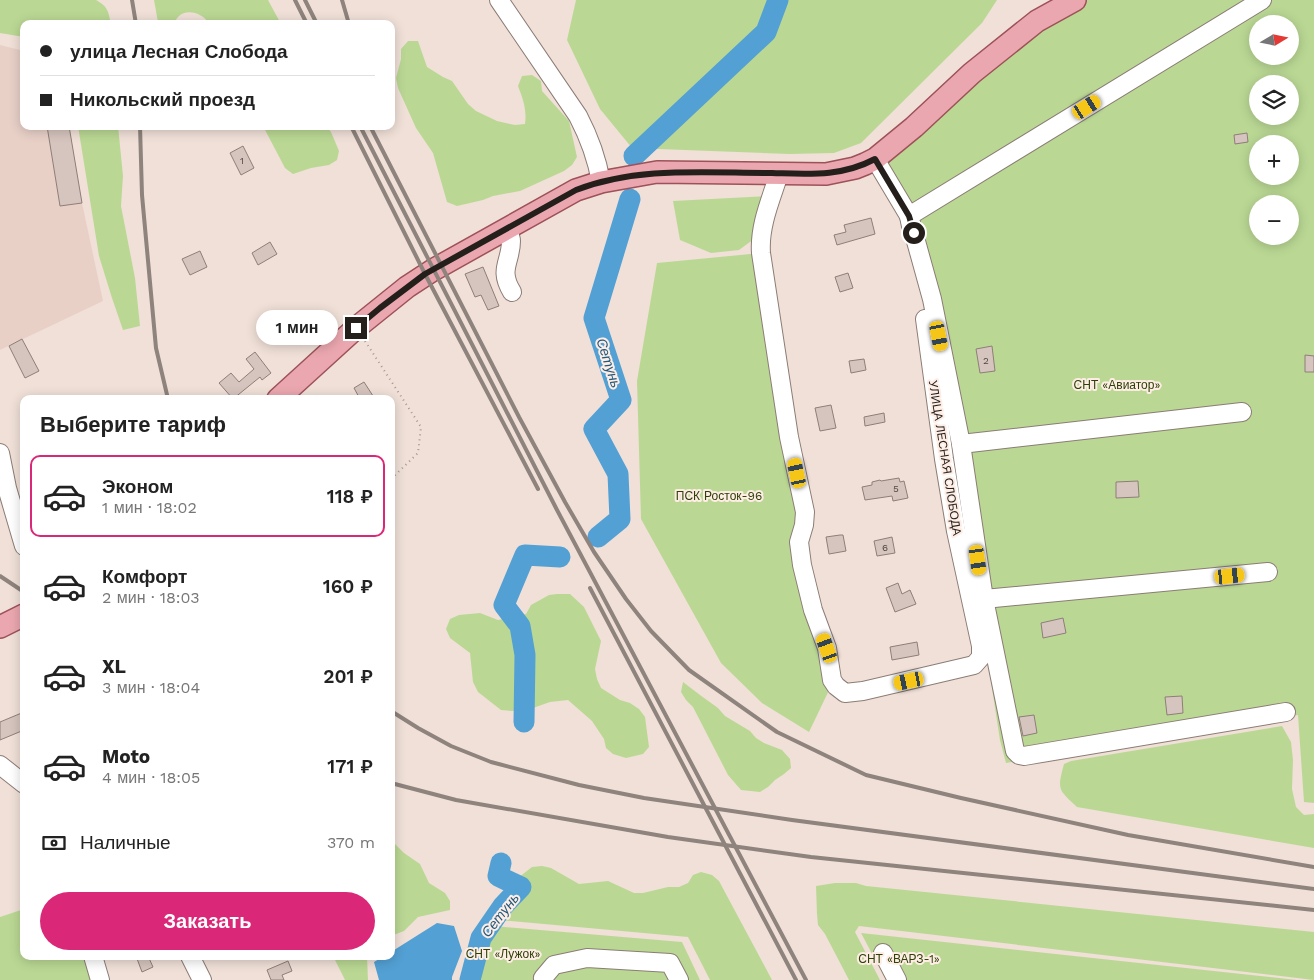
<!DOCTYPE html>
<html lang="ru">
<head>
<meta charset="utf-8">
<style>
	body { margin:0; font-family:"Work Sans",sans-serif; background:#f6f6f6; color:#222; height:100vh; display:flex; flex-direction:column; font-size:19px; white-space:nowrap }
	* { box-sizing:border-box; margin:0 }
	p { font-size:16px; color:#767676 }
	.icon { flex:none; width:28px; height:28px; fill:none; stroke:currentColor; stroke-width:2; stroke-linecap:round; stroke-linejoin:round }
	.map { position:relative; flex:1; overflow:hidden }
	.side { position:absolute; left:20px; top:395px; width:375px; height:565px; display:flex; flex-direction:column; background:#fff; border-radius:10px; box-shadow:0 2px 12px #0003 }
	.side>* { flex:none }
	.banner { position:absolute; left:20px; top:20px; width:375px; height:110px; border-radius:10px; box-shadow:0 2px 12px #0003; display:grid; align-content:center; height:110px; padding:0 20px; background:#fff }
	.needle { width:32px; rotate:80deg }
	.buttons { position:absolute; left:1249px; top:15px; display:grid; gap:10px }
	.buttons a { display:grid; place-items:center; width:50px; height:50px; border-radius:50%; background:#fff; box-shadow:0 2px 12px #0003; font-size:25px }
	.end { position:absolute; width:22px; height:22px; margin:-11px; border:6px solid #251f1c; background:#fff; box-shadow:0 0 0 2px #fff }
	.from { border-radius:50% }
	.bubble { position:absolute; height:35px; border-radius:18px; background:#fff; box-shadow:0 2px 12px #0003; font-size:16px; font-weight:600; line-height:35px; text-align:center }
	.car { position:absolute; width:15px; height:30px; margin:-15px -8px; border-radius:6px; box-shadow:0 0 4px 1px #0007; background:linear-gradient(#f5c518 24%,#345 0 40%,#f5c518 0 76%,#345 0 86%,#f5c518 0) }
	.banner b { display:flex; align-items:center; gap:18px; height:48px; font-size:19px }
	.banner b+b { border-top:1px solid #e0e0e0 }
	.banner i { width:12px; height:12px; background:#222 }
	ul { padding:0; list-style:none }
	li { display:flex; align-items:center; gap:15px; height:82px; margin:0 10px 8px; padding:0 10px; border:2px solid transparent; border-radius:10px }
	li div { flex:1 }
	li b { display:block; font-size:19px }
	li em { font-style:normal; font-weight:600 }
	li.selected { border-color:#db2777 }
	li>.icon { width:45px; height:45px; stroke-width:1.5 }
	h2 { padding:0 20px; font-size:22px; line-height:60px }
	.pay { display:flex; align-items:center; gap:12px; height:55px; padding:0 20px; font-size:19px }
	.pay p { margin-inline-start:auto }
	.button { display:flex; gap:10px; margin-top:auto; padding:10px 20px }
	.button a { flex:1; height:58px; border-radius:30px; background:#db2777; color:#fff; font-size:20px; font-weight:600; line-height:58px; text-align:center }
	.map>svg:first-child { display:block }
</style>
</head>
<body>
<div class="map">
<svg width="1314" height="980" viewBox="0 0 1314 980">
	<rect width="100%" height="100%" fill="#f0e0d8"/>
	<polygon fill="#e8d0c7" points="0,45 24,51 24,126 69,126 82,203 103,301 0,350"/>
	<g fill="#bad894" fill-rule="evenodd">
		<path d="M0 0H96C108 7 108 10 111 24H24V37L0 33Z"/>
		<path d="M154 0H268L281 24H209C203 13 187 8 178 17 176 19 175 22 173 24H160L158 22Z"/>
		<polygon points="576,0 997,0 982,23 861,143 834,153 789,154 632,148 600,109 567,40"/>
		<path d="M1075 0H1314V803L1304 802 1298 715 1006 763 1000 740 932 299 914 217 875 159ZM1258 24H1290V56H1258ZM1258 84H1290V116H1258ZM1258 144H1290V176H1258ZM1258 204H1290V236H1258Z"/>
		<path d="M408 41H418L427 67 443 77 452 81 468 104 476 111 497 121 515 125 525 124C527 110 523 99 518 86L522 76 532 75 541 81 542 91 569 121 577 157 572 165 564 171 520 191 493 196 483 200 457 206 447 202 433 153 416 128 398 88 396 78 401 59V49Z"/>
		<polygon points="78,126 118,126 123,176 121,206 135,278 140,326 123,330 112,298 99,256"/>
		<polygon points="263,126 326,126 331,132 339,151 337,160 329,165 311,168 293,174 285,168"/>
		<polygon points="770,196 758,236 739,250 711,253 680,240 673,201"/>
		<polygon points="761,253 801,503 792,557 809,620 832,684 809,732 762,703 721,663 641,519 637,381 657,263"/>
		<polygon points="557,594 570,594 584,607 601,641 595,669 597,679 601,688 620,700 630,703 639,709 645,717 649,747 643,754 626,758 613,754 606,748 604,739 592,721 568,700 550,702 533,708 512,711 501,710 478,692 473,682 470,653 450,638 446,629 450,619 459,615 480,613 498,620 526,614 531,605 549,595"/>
		<polygon points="683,682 700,695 718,708 725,716 750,731 756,738 764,743 782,750 790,759 791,768 784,774 775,780 768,787 760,792 741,790 728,775 693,707 686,700 681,692"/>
		<path d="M1282 726 1291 742 1293 760 1292 789 1296 807 1304 815 1314 814V848L1077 807C1058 789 1057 790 1064 764L1071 761Z"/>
		<polygon points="391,840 404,853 420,864 429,883 445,893 450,901 450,910 418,917 404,931 391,936"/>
		<polygon points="542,866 551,868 579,884 608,881 634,893 643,893 668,887 679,887 688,883 693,875 701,872 712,875 719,881 772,980 710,980 688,937 499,920 502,911 508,903 509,885 532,867"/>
		<polygon points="835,883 856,883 866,886 1314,932 1314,980 859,926 855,932 880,980 849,980 825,934 818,925 817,914 816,886"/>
		<polygon points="24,909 24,956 94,956 102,980 0,980 0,917"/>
		<polygon points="482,925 682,942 700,980 472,980"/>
		<polygon points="861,933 1297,980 886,980"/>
		<polygon points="333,956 367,956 368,980 345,980"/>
	</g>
	<polygon fill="#53a0d4" points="437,923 454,926 462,951 452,977 452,980 379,980 374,962 384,956 391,956 391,952"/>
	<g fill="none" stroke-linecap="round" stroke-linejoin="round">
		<g stroke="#53a0d4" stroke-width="21">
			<polyline points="634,156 766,32 778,0"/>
			<polyline points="598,537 620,519 618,474 594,429 621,400 594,318 630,199"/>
			<polyline points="524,722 525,655 520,626 504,605 525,555 560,557"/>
			<polyline points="470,980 481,938 503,906 521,887 498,876 501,863"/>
		</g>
	</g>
	<g fill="#d6c5be" stroke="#8e7e78">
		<polygon points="47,126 69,126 82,203 60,206"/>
		<polygon points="1247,133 1248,142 1235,144 1234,135"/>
		<polygon points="243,146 254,168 241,175 230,153"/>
		<polygon points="871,218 875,234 837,245 834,235 846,232 844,225"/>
		<polygon points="270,242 277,254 258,265 252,253"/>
		<polygon points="200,251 207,267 190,275 182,259"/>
		<polygon points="483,267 499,306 488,310 481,295 475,297 465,274"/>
		<polygon points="848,273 853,288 840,292 835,277"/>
		<polygon points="292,317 309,337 300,345 293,336 294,335 285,323"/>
		<polygon points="22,339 39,371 25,378 9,346"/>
		<polygon points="992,346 995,371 980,373 976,349"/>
		<polygon points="255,352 271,373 262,380 260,377 233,399 219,383 231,373 239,382 254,369 246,359"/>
		<polygon points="1305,355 1314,356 1314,372 1305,372"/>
		<polygon points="864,359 866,370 851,373 849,361"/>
		<polygon points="364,382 375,399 360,399 354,388"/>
		<polygon points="831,405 836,428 820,431 815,408"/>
		<polygon points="884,413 885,422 865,426 864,417"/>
		<polygon points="899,478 900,482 904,481 908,498 893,501 892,496 865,500 862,487 872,485 872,482 880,480 881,481"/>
		<polygon points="1138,481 1139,497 1116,498 1116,482"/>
		<polygon points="840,535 843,535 846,551 829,554 826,537"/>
		<polygon points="892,537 895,553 877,556 874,541"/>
		<polygon points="898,583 902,594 910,590 916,604 895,612 886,588"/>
		<polygon points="1063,618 1066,633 1043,638 1041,623"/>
		<polygon points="917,642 919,655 892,660 890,647"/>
		<polygon points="1182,696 1183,713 1167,715 1165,697"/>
		<polygon points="24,712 24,730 0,740 0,722"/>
		<polygon points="1034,715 1037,733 1023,736 1019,717"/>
		<polygon points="136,956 148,956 153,967 142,972"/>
		<polygon points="288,961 292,971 282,975 284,980 271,980 267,970"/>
	</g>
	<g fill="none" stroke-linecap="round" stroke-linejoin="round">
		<defs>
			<g id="minor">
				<path d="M499 0 578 116C589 137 597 159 601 182"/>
				<polyline points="1262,0 909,216 932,299 961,444 984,599 1015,751 1019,755 1024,756 1286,712"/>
				<polyline points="875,159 909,216 911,226"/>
				<path d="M779 174C771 199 759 226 761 253L789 437 805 512 804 525 799 542 802 565 813 610 827 648 832 680 836 686 845 693 863 691 974 665 981 657V646L956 531 944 459 925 319"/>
				<path d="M507 229C509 233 511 237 511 241 511 262 498 269 512 292"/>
				<polyline points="961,444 1242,412"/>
				<polyline points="0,453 7,488 24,546"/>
				<polyline points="984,599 1268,572"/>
				<polyline points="0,765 24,784"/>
				<polyline points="883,953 897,980"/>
				<polyline points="93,956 100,980"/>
				<polyline points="190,956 202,980"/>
				<polyline points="544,980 543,978 554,965 587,958 670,963 679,980"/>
			</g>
			<g id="major">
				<polyline points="278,399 356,328 407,287 433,270 576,190 601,182 657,172 826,174 855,168 865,164 875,159 914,127 972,73 1037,21 1075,0"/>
				<polyline points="0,627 24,615"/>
			</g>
		</defs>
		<use href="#minor" stroke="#8b7c75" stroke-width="20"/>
		<use href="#major" stroke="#9d5158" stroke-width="24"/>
		<polyline stroke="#a39791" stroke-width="2" stroke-dasharray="1 4" stroke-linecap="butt" points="365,341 421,427 418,453 391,479"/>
		<use href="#minor" stroke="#fff" stroke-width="18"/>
		<use href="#major" stroke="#eba7af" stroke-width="21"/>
		<g stroke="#8e837d" stroke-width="4">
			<polyline points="132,0 136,24"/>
			<polyline points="295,0 307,24"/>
			<polyline points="305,0 317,24"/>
			<polyline points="342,0 349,24"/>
			<polyline points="140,126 142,195 156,348 168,399"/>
			<polyline points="351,126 425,274 538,489"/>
			<polyline points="360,126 556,508 806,980"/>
			<polyline points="370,126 519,417 565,502 594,552 626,599 651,631 689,670 777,732 866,775 961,798 1128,835 1314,867"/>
			<polyline points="0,576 24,592"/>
			<polyline points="590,588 796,980"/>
			<polyline points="391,711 418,728 451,746 491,762 579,785 644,798 792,820 1314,889"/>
			<polyline points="391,783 456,800 668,837 811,857 1314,910"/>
		</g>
	</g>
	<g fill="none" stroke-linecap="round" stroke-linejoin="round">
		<path stroke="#251f1c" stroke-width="6" d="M356 328 380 308 425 274 576 190C638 166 706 173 772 173 809 174 841 177 875 159L909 216 914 233"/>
	</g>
	<g text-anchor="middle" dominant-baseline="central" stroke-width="4" stroke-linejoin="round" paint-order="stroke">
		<g font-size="10" fill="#514844">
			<text x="242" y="160">1</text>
			<text x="986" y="360">2</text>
			<text x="896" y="488">5</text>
			<text x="885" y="547">6</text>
		</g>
		<g font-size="12" fill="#2d4007" stroke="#feede5">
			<text x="1117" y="385">СНТ «Авиатор»</text>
			<text x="719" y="496">ПСК Росток-96</text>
			<text x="503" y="954">СНТ «Лужок»</text>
			<text x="899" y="959">СНТ «ВАРЗ-1»</text>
		</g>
		<g font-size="12" fill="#251f1c" stroke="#feede5">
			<text transform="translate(945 458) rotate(81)">УЛИЦА ЛЕСНАЯ СЛОБОДА</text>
		</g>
		<g font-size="14" font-style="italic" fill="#215a7e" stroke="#feede5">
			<text transform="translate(609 363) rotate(72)">Сетунь</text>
			<text transform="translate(500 915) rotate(-52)">Сетунь</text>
		</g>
	</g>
</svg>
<div class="buttons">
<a><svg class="needle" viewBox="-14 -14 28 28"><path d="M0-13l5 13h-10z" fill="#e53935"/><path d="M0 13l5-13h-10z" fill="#767676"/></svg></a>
<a><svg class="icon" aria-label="layers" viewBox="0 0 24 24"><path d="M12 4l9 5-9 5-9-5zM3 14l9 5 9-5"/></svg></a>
<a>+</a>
<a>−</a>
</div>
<i class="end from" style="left:914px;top:233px"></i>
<i class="end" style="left:356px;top:328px"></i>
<div class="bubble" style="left:256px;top:310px;width:82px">1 мин</div>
<i class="car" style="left:1087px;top:107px;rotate:58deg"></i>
<i class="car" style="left:939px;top:336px;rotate:169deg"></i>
<i class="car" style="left:797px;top:473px;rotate:348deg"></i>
<i class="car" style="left:978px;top:560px;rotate:172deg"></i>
<i class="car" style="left:1230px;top:576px;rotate:84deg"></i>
<i class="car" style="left:827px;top:648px;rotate:340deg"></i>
<i class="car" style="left:909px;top:681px;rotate:258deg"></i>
<div class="banner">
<b><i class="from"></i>улица Лесная Слобода</b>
<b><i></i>Никольский проезд</b>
</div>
<section class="side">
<h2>Выберите тариф</h2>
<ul>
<li class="selected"><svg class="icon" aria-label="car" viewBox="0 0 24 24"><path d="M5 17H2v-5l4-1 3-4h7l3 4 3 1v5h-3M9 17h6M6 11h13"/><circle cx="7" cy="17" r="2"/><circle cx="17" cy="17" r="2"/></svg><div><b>Эконом</b><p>1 мин · 18:02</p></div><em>118 ₽</em></li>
<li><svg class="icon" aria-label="car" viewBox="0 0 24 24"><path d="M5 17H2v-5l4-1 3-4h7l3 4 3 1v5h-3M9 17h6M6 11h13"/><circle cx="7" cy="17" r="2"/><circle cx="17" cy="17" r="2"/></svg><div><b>Комфорт</b><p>2 мин · 18:03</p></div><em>160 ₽</em></li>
<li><svg class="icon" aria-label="car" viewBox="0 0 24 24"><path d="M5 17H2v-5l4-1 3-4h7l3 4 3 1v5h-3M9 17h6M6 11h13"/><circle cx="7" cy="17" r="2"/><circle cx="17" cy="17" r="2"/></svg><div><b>XL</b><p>3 мин · 18:04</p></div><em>201 ₽</em></li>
<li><svg class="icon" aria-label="car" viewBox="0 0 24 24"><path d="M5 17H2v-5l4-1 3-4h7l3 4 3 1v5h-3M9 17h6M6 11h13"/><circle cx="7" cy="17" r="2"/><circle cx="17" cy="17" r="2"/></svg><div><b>Moto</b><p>4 мин · 18:05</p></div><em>171 ₽</em></li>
</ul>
<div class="pay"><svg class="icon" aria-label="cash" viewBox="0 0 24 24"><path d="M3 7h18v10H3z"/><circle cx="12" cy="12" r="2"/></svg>Наличные<p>370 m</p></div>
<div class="button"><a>Заказать</a></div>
</section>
</div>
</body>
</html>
